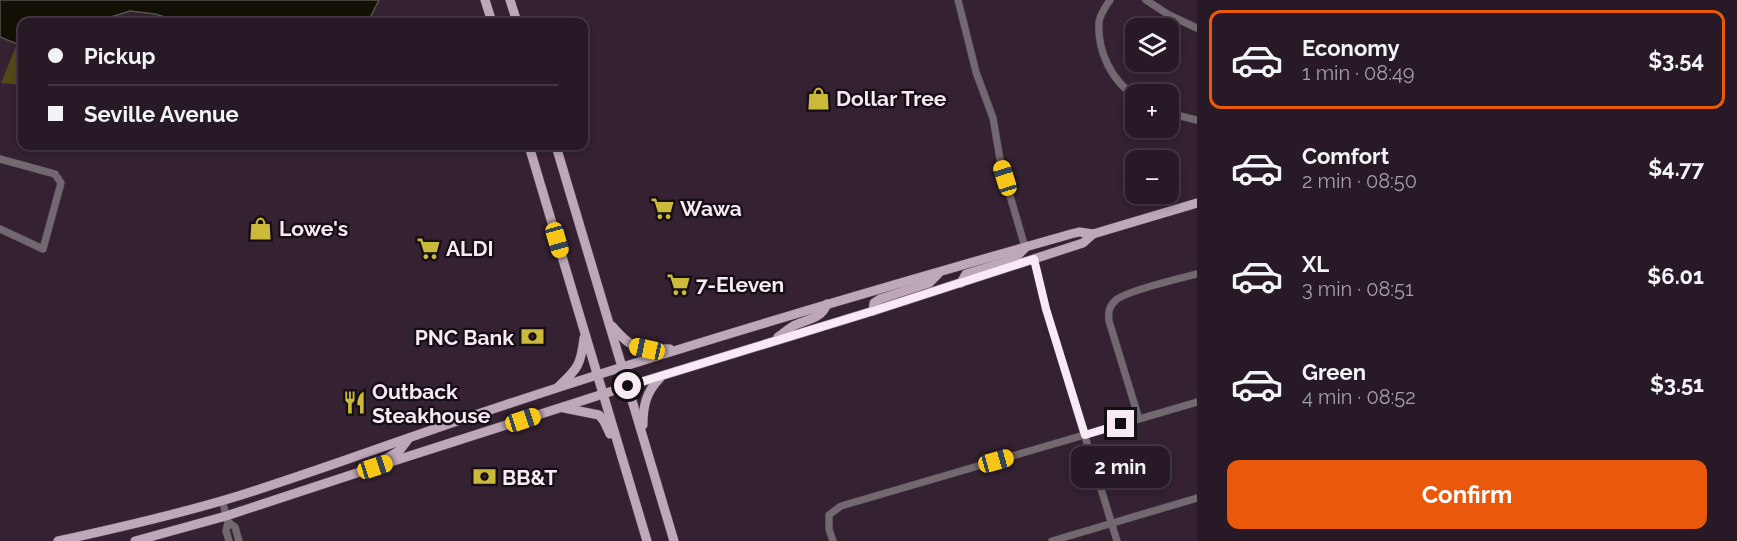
<!DOCTYPE html>
<html lang="en">
<head>
<meta charset="utf-8">
<style>
	body { margin:0; font-family:Raleway,sans-serif; background:#332632; color:#f1f3f6; height:100vh; display:flex; flex-direction:column; font-size:22px; white-space:nowrap }
	* { box-sizing:border-box; margin:0 }
	p { font-size:20px; color:#a4a0a7 }
	.icon { flex:none; width:33px; height:33px; fill:none; stroke:currentColor; stroke-width:2; stroke-linecap:round; stroke-linejoin:round }
	.map { position:relative; flex:1; overflow:hidden }
	.drawer { display:flex; flex-direction:column; background:#271925; width:540px }
	.drawer>* { flex:none }
	.top-card { position:absolute; left:18px; top:18px; width:570px; height:132px; border-radius:12px; box-shadow:0 3px 9px #0003,0 0 0 2px #433842; display:grid; align-content:center; height:132px; padding:0 30px; background:#271925 }
	.tools { position:absolute; left:1125px; top:18px; display:grid; gap:12px }
	.tools a { display:grid; place-items:center; width:54px; height:54px; border-radius:12px; background:#271925; box-shadow:0 3px 9px #0003,0 0 0 2px #433842; font-size:30px }
	.end { position:absolute; width:27px; height:27px; margin:-14px; border:8px solid #f7eaf4; background:#111; box-shadow:0 0 0 3px #111 }
	.from { border-radius:50% }
	.bubble { position:absolute; height:42px; border-radius:12px; background:#271925; box-shadow:0 3px 9px #0003,0 0 0 2px #433842; font-size:20px; font-weight:700; line-height:42px; text-align:center }
	.car { position:absolute; width:18px; height:36px; margin:-18px -9px; border-radius:8px; box-shadow:0 0 4px 2px #0007; background:linear-gradient(#f5c518 24%,#345 0 40%,#f5c518 0 76%,#345 0 86%,#f5c518 0) }
	.top-card b { display:flex; align-items:center; gap:21px; height:57px; font-size:22px }
	.top-card b+b { border-top:2px solid #433842 }
	.top-card i { width:15px; height:15px; background:#f1f3f6 }
	ul { padding:10px 0 0; list-style:none }
	li { display:flex; align-items:center; gap:18px; height:99px; margin:0 12px 9px; padding:0 18px; border:3px solid transparent; border-radius:12px }
	li div { flex:1 }
	li b { display:block; font-size:22px }
	li em { font-style:normal; font-weight:700 }
	li.active { border-color:#ea580c }
	li>.icon { width:54px; height:54px; stroke-width:1.5 }
	.button { display:flex; gap:12px; margin-top:auto; padding:12px 30px }
	.button a { flex:1; height:69px; border-radius:12px; background:#ea580c; color:#fff; font-size:24px; font-weight:700; line-height:69px; text-align:center }
	main { display:flex; flex:1; min-height:0 }
	.map>svg:first-child { display:block }
</style>
</head>
<body>
<main>
<div class="map">
<svg width="1197" height="541" viewBox="0 0 1197 541">
	<rect width="100%" height="100%" fill="#342131"/>
	<polygon fill="#514a18" points="16,46 22,49 22,85 1,83"/>
	<polygon fill="#131105" stroke="#57524d" stroke-width="1.5" points="0,0 379,0 368,22 193,22 179,21 155,14 130,11 95,22 22,22 22,46 0,37"/>
	<g fill="none" stroke-linecap="round" stroke-linejoin="round">
		<defs>
			<g id="minor">
				<polyline points="958,0 976,72 993,118 1001,165 1025,247"/>
				<path d="M1110 0C1106 6 1100 14 1099 22 1097 49 1111 82 1136 96"/>
				<polyline points="1146,0 1169,15 1197,28"/>
				<polyline points="1168,113 1197,120"/>
				<polyline points="0,159 55,174 61,183 43,249 0,229"/>
				<polyline points="1034,259 1046,309 1117,541"/>
				<path d="M1139 419 1109 321C1108 312 1109 306 1116 300 1126 291 1181 278 1197 274"/>
				<polyline points="222,500 228,522 226,531 229,541"/>
				<polyline points="228,522 235,527 239,541"/>
				<polyline points="833,541 829,529 829,515 841,506 1197,402"/>
				<polyline points="1052,541 1197,498"/>
			</g>
			<g id="major">
				<polyline points="485,0 492,22"/>
				<polyline points="510,0 517,22"/>
				<polyline points="529,146 647,541"/>
				<polyline points="556,146 674,541"/>
				<polyline points="961,283 966,274 1014,259 1025,248"/>
				<polyline points="873,311 874,303 880,299 929,283 938,274"/>
				<path d="M612 326C634 352 638 348 670 349"/>
				<path d="M778 337C784 333 789 328 795 325 808 319 821 319 827 304"/>
				<path d="M558 387C578 369 581 364 584 338"/>
				<polyline points="564,408 599,415 604,421 610,434"/>
				<path d="M643 425C643 406 646 392 660 378"/>
				<polyline points="384,460 400,450 409,438"/>
				<path d="M58 541C118 528 179 514 238 496 328 468 416 434 505 405 692 343 881 288 1071 234L1079 232 1093 234 1197 203"/>
				<polyline points="135,541 226,516 375,467 628,386 873,311 1083,243 1093,234"/>
			</g>
		</defs>
		<use href="#minor" stroke="#4f3d4c" stroke-width="8"/>
		<use href="#major" stroke="#4f3d4c" stroke-width="10"/>
		<use href="#minor" stroke="#726870" stroke-width="7"/>
		<use href="#major" stroke="#bda7b8" stroke-width="9"/>
	</g>
	<g fill="none" stroke-linecap="round" stroke-linejoin="round">
		<polyline stroke="#f7eaf4" stroke-width="8" points="628,386 873,311 1034,259 1046,309 1085,435 1121,424"/>
	</g>
	<defs>
		<symbol id="shop-bare" viewBox="-9 -9 18 18"><path d="M-5-2.5h2.3a2.7 3.5 0 0 1 5.4 0H5L5.5 6h-11ZM-1.5-2.5h3a1.5 2.3 0 0 0-3 0Z" fill="#cbba39" stroke="#160e15" stroke-width="2.5" paint-order="stroke"/></symbol>
		<symbol id="supermarket-bare" viewBox="-9 -9 18 18"><path d="M-6-5.5h2.5l.6 2H6L4.5 2H-2.5L-4.4-4H-6ZM-1.5 3.2a1.3 1.3 0 1 0 .1 0ZM3 3.2a1.3 1.3 0 1 0 .1 0Z" fill="#cbba39" stroke="#160e15" stroke-width="2.5" paint-order="stroke"/></symbol>
		<symbol id="bank-bare" viewBox="-9 -9 18 18"><path d="M-6-4H6V4H-6ZM0-2.3a2.3 2.3 0 1 0 0 4.6a2.3 2.3 0 1 0 0-4.6Z" fill="#cbba39" stroke="#160e15" stroke-width="2.5" paint-order="stroke"/></symbol>
		<symbol id="restaurant-bare" viewBox="-9 -9 18 18"><path d="M-5-6h1v4h1v-4h1v4h1v-4h1v5L-1.5 .5V6h-2V.5L-5-1ZM5-6V6H3V1.5H1.5Q1.5-4 5-6Z" fill="#cbba39" stroke="#160e15" stroke-width="2.5" paint-order="stroke"/></symbol>
	</defs>
	<g fill-rule="evenodd">
		<use href="#shop-bare" x="802" y="82" width="33" height="33"/>
		<use href="#supermarket-bare" x="646" y="192" width="33" height="33"/>
		<use href="#shop-bare" x="244" y="212" width="33" height="33"/>
		<use href="#supermarket-bare" x="412" y="232" width="33" height="33"/>
		<use href="#supermarket-bare" x="662" y="268" width="33" height="33"/>
		<use href="#bank-bare" x="516" y="320" width="33" height="33"/>
		<use href="#restaurant-bare" x="338" y="386" width="33" height="33"/>
		<use href="#bank-bare" x="468" y="460" width="33" height="33"/>
	</g>
	<g text-anchor="middle" dominant-baseline="central" stroke-width="4.5" stroke-linejoin="round" paint-order="stroke">
		<g font-size="21" font-weight="bold" fill="#f7eaf4" stroke="#160e15" text-anchor="start">
			<text x="836" y="98">Dollar Tree</text>
			<text x="680" y="208">Wawa</text>
			<text x="279" y="228">Lowe's</text>
			<text x="446" y="248">ALDI</text>
			<text x="696" y="284">7-Eleven</text>
			<text x="514" y="337" text-anchor="end">PNC Bank</text>
			<text x="372" y="391">Outback<tspan x="372" dy="24">Steakhouse</tspan></text>
			<text x="502" y="477">BB&amp;T</text>
		</g>
	</g>
</svg>
<div class="tools">
<a><svg class="icon" aria-label="layers" viewBox="0 0 24 24"><path d="M12 4l9 5-9 5-9-5zM3 14l9 5 9-5"/></svg></a>
<a>+</a>
<a>−</a>
</div>
<i class="end from" style="left:628px;top:386px"></i>
<i class="end" style="left:1121px;top:424px"></i>
<div class="bubble" style="left:1071px;top:446px;width:99px">2 min</div>
<i class="car" style="left:1005px;top:178px;rotate:343deg"></i>
<i class="car" style="left:557px;top:240px;rotate:164deg"></i>
<i class="car" style="left:647px;top:349px;rotate:282deg"></i>
<i class="car" style="left:523px;top:420px;rotate:72deg"></i>
<i class="car" style="left:996px;top:461px;rotate:74deg"></i>
<i class="car" style="left:375px;top:467px;rotate:72deg"></i>
<div class="top-card">
<b><i class="from"></i>Pickup</b>
<b><i></i>Seville Avenue</b>
</div>
</div>
<section class="drawer">
<ul>
<li class="active"><svg class="icon" aria-label="car" viewBox="0 0 24 24"><path d="M5 17H2v-5l4-1 3-4h7l3 4 3 1v5h-3M9 17h6M6 11h13"/><circle cx="7" cy="17" r="2"/><circle cx="17" cy="17" r="2"/></svg><div><b>Economy</b><p>1 min · 08:49</p></div><em>$3.54</em></li>
<li><svg class="icon" aria-label="car" viewBox="0 0 24 24"><path d="M5 17H2v-5l4-1 3-4h7l3 4 3 1v5h-3M9 17h6M6 11h13"/><circle cx="7" cy="17" r="2"/><circle cx="17" cy="17" r="2"/></svg><div><b>Comfort</b><p>2 min · 08:50</p></div><em>$4.77</em></li>
<li><svg class="icon" aria-label="car" viewBox="0 0 24 24"><path d="M5 17H2v-5l4-1 3-4h7l3 4 3 1v5h-3M9 17h6M6 11h13"/><circle cx="7" cy="17" r="2"/><circle cx="17" cy="17" r="2"/></svg><div><b>XL</b><p>3 min · 08:51</p></div><em>$6.01</em></li>
<li><svg class="icon" aria-label="car" viewBox="0 0 24 24"><path d="M5 17H2v-5l4-1 3-4h7l3 4 3 1v5h-3M9 17h6M6 11h13"/><circle cx="7" cy="17" r="2"/><circle cx="17" cy="17" r="2"/></svg><div><b>Green</b><p>4 min · 08:52</p></div><em>$3.51</em></li>
</ul>
<div class="button"><a>Confirm</a></div>
</section>
</main>
</body>
</html>
